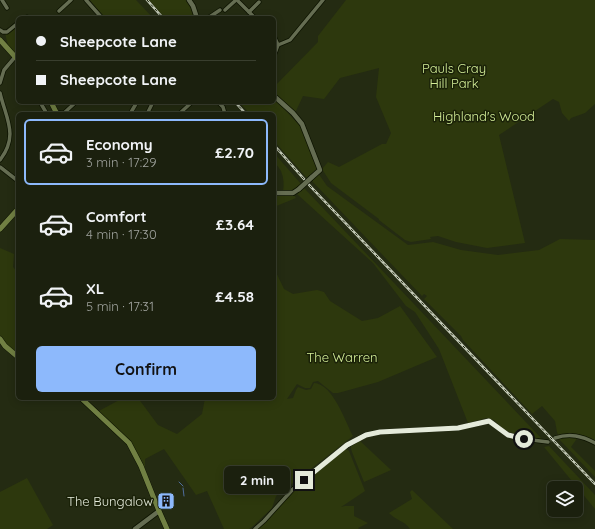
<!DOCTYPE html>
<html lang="en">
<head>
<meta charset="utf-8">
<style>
	body { margin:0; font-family:Quicksand,sans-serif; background:#242817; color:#f1f3f6; height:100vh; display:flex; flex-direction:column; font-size:15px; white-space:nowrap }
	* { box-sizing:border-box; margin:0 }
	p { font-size:13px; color:#a0a39e }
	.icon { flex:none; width:22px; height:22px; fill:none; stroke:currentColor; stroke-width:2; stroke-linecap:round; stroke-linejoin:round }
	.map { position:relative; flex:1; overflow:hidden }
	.sheet { position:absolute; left:16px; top:112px; width:260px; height:288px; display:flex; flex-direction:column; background:#1b200e; border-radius:6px; box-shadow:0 2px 10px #0003,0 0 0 1px #393e2e }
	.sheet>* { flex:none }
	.guide { position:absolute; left:16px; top:16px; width:260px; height:88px; border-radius:6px; box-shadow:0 2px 10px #0003,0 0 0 1px #393e2e; display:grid; align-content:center; height:88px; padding:0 20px; background:#1b200e }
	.buttons { position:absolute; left:547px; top:481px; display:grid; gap:8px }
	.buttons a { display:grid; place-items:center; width:36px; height:36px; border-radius:6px; background:#1b200e; box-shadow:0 2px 10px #0003,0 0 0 1px #393e2e; font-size:20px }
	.end { position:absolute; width:18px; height:18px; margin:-9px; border:5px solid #e4eada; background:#111; box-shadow:0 0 0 2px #111 }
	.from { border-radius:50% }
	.bubble { position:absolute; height:28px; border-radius:6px; background:#1b200e; box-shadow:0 2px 10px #0003,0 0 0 1px #393e2e; font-size:13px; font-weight:700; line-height:28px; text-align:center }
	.guide b { display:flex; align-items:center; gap:14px; height:38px; font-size:15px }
	.guide b+b { border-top:1px solid #393e2e }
	.guide i { width:10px; height:10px; background:#f1f3f6 }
	ul { padding:7px 0 0; list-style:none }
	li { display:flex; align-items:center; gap:12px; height:66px; margin:0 8px 6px; padding:0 12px; border:2px solid transparent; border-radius:6px }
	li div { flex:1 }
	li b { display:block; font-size:15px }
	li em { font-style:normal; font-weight:700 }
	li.selected { border-color:#8db9fc }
	li>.icon { width:36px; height:36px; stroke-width:1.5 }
	.cta { display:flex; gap:8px; margin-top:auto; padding:8px 20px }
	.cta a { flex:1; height:46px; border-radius:6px; background:#8db9fc; color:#111; font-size:16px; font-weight:700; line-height:46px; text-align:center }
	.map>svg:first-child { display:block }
</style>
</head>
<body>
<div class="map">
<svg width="595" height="529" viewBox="0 0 595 529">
	<rect width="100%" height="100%" fill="#242b12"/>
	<g fill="#2d380d">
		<polygon points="90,0 136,0 153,18 105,18"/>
		<polygon points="149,0 186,0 193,8 196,18 165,18"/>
		<polygon points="346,0 595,0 595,104 585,113 571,118 569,121 562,113 559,102 553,99 499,135 525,243 487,248 456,242 438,236 430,237 431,239 411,242 405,240 379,220 379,219 331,183 322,169 328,162 339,167 382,144 386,144 391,133 376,97 379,68 340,78 324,99 303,96 295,113 274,94 274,87 318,42 318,36"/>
		<polygon points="18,23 18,58 8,45 5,33"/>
		<polygon points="274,98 301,127 318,169 307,178 274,141 274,114 250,114 239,102 274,102"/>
		<path d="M274 153 301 184 292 192H283C284 185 284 178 281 171 276 162 274 166 274 153Z"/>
		<polygon points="318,173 327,186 408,245 433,242 461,250 498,255 539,250 560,239 595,240 595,443 583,437 559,437 557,432 555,421 542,406 532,414 463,340 461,336 424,299 427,296 424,294 422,296 311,180"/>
		<polygon points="304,188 542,439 524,437 504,430 494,420 486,418 468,423 439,349 415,312 406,306 373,263 297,194"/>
		<polygon points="274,195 294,195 296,198 274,207"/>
		<polygon points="0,248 14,254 13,267 18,273 18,356 0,337"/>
		<path d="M274 268 284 289 293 294 317 290 324 292 330 301 362 321 378 318 400 306 437 357 378 382 338 393H333L318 381 313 382 310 388H305L297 384 287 399 293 398 296 390 298 387 306 390 311 389 314 383C333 384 345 421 353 436L276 496 272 508 252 527 249 529H224L207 491 196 495 164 449 145 459V469L131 443 97 412 123 398H138L158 425 177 434 202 414 205 398H274Z"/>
		<polygon points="560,437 578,437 571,447 595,471 595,477 558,438"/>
		<polygon points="359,440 391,470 364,482 352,452 350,445"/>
		<polygon points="549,446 595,495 595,509 544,447"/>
		<polygon points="345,448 349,451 365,491 341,507 345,506 354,506 354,516 368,523 358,528 359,529 257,529 290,494"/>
		<polygon points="27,478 53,525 47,529 0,529 0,492"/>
		<path d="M412 490 453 529H410C405 521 395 520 389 513L412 499 410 492Z"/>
	</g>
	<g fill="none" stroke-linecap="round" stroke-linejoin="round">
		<g stroke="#4f6d9d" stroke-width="1">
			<polyline points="179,482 183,486"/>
			<polyline points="183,488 184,496"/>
		</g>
		<polyline stroke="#414830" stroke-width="3.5" stroke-dasharray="3.5 2" stroke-linecap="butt" points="548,442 555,438"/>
		<defs>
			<g id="minor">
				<polyline points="2,0 7,8"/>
				<polyline points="86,0 102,18"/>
				<polyline points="237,0 255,18"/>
				<polyline points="225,10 236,0"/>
				<polyline points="59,11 71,0"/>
				<polyline points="249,12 259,2"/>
				<polyline points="24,18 27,17 30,18"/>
				<polyline points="208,18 220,10"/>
				<polyline points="0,30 3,32 7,32 18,23"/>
				<polyline points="274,36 278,45 274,56"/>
				<polyline points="278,45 290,40 323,0"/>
				<polyline points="0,83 4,70 15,57"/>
				<path d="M0 93C6 119 19 135 0 160"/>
				<polyline points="40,102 47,114"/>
				<polyline points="218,102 223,107 225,114"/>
				<polyline points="64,113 76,102"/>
				<polyline points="130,114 137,102"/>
				<polyline points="147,114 153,102"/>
				<polyline points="179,114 192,102"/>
				<polyline points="0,167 18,181"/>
				<path d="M555 438C570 433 582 436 595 443"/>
				<polyline points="255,529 264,521 293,489 343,448 365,435 380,432 458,428 489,421 508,435 524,439 548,442"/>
			</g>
			<g id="tertiary">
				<polyline points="189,0 193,6 197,18"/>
				<polyline points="274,96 293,113 302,124 320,170 311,178"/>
				<polyline points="57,113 66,114"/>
				<polyline points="274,193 293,193 299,189"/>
				<polyline points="135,529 159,511"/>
			</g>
			<g id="secondary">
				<polyline points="0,40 18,60"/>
				<polyline points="51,102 57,114"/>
				<polyline points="0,229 18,209"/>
				<polyline points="0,339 5,346 18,357"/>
				<polyline points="81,398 129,443 141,466 159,511 167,529"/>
			</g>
		</defs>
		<use href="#minor" stroke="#0d1300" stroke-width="5"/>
		<use href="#tertiary" stroke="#0d1300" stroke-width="6"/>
		<use href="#secondary" stroke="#0d1300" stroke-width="6"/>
		<use href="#minor" stroke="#656d52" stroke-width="3.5"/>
		<use href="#tertiary" stroke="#656d52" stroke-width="4.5"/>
		<use href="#secondary" stroke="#718043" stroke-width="5"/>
		<defs>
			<g id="rail">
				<polyline points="147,0 163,18"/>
				<polyline points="235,102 246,114"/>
				<polyline points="274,145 311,187 595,484"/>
			</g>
		</defs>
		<use href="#rail" stroke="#c5cbb9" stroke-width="2.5"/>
		<use href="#rail" stroke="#1a2108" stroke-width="1" stroke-dasharray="3" stroke-linecap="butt"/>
		<defs>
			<polyline id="tertiary-bridge" points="299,189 311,178"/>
		</defs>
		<use href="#tertiary-bridge" stroke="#0d1300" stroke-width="6" stroke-linecap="butt"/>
		<use href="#tertiary-bridge" stroke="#656d52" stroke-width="4.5"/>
	</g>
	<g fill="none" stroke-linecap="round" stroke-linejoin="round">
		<polyline stroke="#e4eada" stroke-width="5" points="304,480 347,445 366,435 380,432 458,428 489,421 508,435 524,439"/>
	</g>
	<defs>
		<symbol id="building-square" viewBox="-11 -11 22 22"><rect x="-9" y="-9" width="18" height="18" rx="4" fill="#8db9fc" stroke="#1a2108"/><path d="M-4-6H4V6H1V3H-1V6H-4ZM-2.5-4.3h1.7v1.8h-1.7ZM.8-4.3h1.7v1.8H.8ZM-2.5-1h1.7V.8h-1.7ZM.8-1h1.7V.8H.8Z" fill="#111"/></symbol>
	</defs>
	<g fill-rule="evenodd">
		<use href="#building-square" x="156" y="491" width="20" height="20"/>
	</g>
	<g text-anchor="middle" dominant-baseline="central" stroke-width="3" stroke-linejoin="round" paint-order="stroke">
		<g font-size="13" fill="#d4ee98" stroke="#1a2108">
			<text x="454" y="68">Pauls Cray<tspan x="454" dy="15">Hill Park</tspan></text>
			<text x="484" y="116">Highland's Wood</text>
			<text x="342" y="357">The Warren</text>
		</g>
		<g font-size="13" fill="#e4eada" stroke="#1a2108" text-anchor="end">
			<text x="153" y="501">The Bungalow</text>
		</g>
	</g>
</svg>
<div class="buttons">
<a><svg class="icon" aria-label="layers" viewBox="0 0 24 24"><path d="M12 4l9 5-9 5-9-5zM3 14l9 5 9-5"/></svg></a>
</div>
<i class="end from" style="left:524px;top:439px"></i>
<i class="end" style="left:304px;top:480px"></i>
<div class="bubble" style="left:224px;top:466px;width:66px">2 min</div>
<div class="guide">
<b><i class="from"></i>Sheepcote Lane</b>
<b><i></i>Sheepcote Lane</b>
</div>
<section class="sheet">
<ul>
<li class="selected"><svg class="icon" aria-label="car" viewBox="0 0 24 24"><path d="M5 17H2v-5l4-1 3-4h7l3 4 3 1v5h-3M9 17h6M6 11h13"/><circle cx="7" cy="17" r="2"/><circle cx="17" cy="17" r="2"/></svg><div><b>Economy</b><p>3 min · 17:29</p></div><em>£2.70</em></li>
<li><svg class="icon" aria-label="car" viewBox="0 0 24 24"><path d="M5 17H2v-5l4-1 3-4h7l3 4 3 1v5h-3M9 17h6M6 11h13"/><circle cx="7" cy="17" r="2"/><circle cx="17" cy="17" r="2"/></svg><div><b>Comfort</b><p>4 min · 17:30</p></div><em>£3.64</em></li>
<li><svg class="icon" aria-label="car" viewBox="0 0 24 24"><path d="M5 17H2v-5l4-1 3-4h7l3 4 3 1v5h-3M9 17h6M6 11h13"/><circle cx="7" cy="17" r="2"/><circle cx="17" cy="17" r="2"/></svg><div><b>XL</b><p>5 min · 17:31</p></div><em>£4.58</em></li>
</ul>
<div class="cta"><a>Confirm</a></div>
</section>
</div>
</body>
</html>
